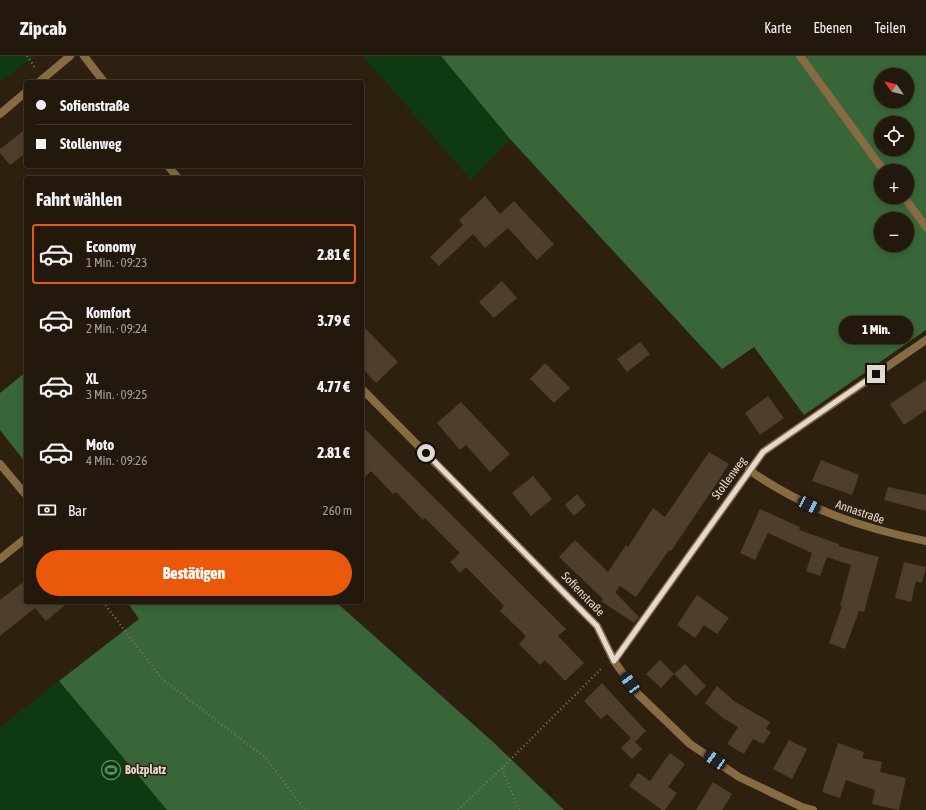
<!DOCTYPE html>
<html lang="de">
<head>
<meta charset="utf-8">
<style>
	body { margin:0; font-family:"Asap Condensed",sans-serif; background:#2a2114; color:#f1f3f6; height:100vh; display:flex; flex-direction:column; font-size:15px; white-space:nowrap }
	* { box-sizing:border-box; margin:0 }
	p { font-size:13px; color:#a2a09d }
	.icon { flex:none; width:22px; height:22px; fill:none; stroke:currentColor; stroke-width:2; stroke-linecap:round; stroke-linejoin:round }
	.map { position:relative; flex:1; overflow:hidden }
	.details { position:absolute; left:24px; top:120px; width:340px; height:428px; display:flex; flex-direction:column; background:#22180b; border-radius:4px; box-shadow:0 2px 6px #0003,0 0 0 1px #3f372c }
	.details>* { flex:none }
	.top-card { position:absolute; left:24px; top:24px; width:340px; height:88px; border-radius:4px; box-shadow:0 2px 6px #0003,0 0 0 1px #3f372c; display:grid; align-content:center; height:88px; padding:0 12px; background:#22180b }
	.needle { width:26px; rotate:304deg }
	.fabs { position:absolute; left:874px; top:12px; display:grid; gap:8px }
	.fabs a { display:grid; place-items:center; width:40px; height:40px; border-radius:50%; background:#22180b; box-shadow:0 2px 6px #0003,0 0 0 1px #3f372c; font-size:20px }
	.end { position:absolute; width:18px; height:18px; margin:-9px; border:5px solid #e3dacf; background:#111; box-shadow:0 0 0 2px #111 }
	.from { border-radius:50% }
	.bubble { position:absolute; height:28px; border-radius:14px; background:#22180b; box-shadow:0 2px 6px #0003,0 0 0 1px #3f372c; font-size:13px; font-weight:800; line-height:28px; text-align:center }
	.car { position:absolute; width:12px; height:24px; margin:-12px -6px; border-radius:5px; box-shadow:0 0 3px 1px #0007; background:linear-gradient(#222 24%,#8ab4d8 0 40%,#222 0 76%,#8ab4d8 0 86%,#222 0) }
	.top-card b { display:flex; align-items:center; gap:14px; height:38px; font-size:15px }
	.top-card b+b { border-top:1px solid #3f372c }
	.top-card i { width:10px; height:10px; background:#f1f3f6 }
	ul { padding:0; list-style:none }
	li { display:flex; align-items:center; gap:12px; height:60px; margin:0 8px 6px; padding:0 4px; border:2px solid transparent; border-radius:4px }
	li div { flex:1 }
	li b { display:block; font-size:15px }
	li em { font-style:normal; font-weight:800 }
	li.selected { border-color:#ea580c }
	li>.icon { width:36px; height:36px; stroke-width:1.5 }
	h2 { padding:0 12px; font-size:18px; line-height:48px }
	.pay { display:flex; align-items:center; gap:10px; height:44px; padding:0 12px; font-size:15px }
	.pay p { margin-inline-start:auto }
	.primary-button { display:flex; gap:8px; margin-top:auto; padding:8px 12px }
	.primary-button a { flex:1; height:46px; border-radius:24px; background:#ea580c; color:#fff; font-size:16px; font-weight:800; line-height:46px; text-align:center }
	header { display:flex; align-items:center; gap:24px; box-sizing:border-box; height:56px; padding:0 20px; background:#22180b; border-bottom:1px solid #3f372c }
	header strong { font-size:19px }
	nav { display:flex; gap:22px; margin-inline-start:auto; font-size:14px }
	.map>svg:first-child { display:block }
</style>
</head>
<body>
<header>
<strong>Zipcab</strong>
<nav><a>Karte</a><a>Ebenen</a><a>Teilen</a></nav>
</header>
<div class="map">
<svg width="926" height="754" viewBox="0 0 926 754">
	<rect width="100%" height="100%" fill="#2d200f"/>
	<g fill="#0e3911">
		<polygon points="0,0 34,0 0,26"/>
		<polygon points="363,0 441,0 510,83 471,124"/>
		<polygon points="59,625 167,754 0,754 0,671"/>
	</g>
	<g fill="#386638" fill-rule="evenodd">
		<path d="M441 0H926V274L804 359 754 291 722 313 510 83ZM881 19H907V45H881ZM881 67H907V93H881ZM881 115H907V141H881ZM881 163H907V189H881Z"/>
		<polygon points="26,316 26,407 0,374 0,337"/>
		<polygon points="127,546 336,546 492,685 564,754 167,754 59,625 139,563"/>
	</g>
	<g fill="#4d3f2c">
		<polygon points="26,73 26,97 10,109 0,97 0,93"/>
		<polygon points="485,140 500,158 514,145 554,188 537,204 508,172 485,192 473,178 439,210 430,201 463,169 459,164"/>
		<polygon points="502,225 517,242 494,262 479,246"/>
		<polygon points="362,269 398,306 376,327 362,312"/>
		<polygon points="640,286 650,298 627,316 617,303"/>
		<polygon points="545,307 570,332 554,347 530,323"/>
		<polygon points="926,324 926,354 904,369 890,348"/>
		<polygon points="768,340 784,362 760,379 745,357"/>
		<polygon points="461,346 510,398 490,416 466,389 460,394 437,367"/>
		<polygon points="362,370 566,573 558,580 584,607 565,625 545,604 540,609 519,588 526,580 500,555 504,550 466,511 460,517 450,506 460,497 425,462 423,464 396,436 393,438 371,415 362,424"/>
		<polygon points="709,396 729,408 717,427 671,495 669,494 636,541 620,530 615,536 639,561 634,567 601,545 603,543 559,501 575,484 608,516 626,489 628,491 653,452 665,461"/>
		<polygon points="821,404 859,419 852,439 812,425"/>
		<polygon points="533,420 552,443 531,460 512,437"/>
		<polygon points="888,431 926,439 926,455 884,444"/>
		<polygon points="577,438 586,449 574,460 565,449"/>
		<polygon points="760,453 800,471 799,474 839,488 838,490 879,501 864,556 859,555 845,593 829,587 842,550 840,550 851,509 827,501 820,520 806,515 812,497 768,477 755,504 740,497"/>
		<polygon points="904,506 926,511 922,527 916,525 911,546 895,542"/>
		<polygon points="26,524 26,546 69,546 46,565 35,552 0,580 0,544"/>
		<polygon points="697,539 729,562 717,578 704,569 695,582 677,569"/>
		<polygon points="660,604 674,618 661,632 646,618"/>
		<polygon points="685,608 706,630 696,640 674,618"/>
		<polygon points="602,627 646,675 635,686 642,693 632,703 621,692 631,682 607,658 601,663 584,645"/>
		<polygon points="717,630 734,645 770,666 766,673 771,676 763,688 753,683 744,698 727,688 738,671 723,662 705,647"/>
		<polygon points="789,684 807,693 792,723 773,713"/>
		<polygon points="838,687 864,696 862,702 882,706 880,716 906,722 899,754 872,748 875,734 846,724 840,742 822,736"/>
		<polygon points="670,697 685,708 668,731 677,737 665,754 662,754 629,730 638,717 650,725"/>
		<polygon points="713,726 732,738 722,754 696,754"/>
	</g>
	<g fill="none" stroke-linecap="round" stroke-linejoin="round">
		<g stroke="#7d7163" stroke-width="2.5" stroke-dasharray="1 3" stroke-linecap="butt">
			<polyline points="27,0 36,13"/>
			<polyline points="103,546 162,623 266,702 305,754"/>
			<polyline points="458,754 502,712"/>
			<polyline points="519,754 502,712 602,612"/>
		</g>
		<g stroke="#876b43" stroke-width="8">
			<polyline points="84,0 104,26"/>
			<polyline points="800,0 884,115"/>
			<polyline points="39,26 70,0"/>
			<polyline points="0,58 26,36"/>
			<polyline points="168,110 178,122"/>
			<polyline points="904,141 926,171"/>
			<polyline points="362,333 597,570 614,605 638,638 690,688 739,721 802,751 813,754"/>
			<polyline points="0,408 26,439"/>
			<path d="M749 414C803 452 861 472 926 485"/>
			<polyline points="0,503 26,482"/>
			<polyline points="614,605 763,396 926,284"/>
		</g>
	</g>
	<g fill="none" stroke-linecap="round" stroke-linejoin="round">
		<polyline stroke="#e3dacf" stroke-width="5" points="426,397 597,570 614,605 763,396 876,318"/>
	</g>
	<defs>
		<symbol id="stadium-ring" viewBox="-11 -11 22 22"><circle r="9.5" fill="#2d200f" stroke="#2e9e5b" stroke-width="1.5"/><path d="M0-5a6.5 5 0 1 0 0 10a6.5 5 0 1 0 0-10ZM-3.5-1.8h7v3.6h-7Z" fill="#2e9e5b"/></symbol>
	</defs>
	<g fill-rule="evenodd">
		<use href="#stadium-ring" x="100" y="703" width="22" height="22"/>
	</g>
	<g text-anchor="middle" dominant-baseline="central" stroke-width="3" stroke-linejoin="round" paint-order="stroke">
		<g font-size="12" fill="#e3dacf" stroke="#2d200f">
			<text transform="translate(729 422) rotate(-54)">Stollenweg</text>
			<text transform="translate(860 456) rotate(19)">Annastraße</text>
			<text transform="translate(583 538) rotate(46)">Sofienstraße</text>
		</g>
		<g font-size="12" font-weight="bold" fill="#e3dacf" stroke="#2d200f" text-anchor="start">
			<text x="125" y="714">Bolzplatz</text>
		</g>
	</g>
</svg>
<div class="fabs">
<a><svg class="needle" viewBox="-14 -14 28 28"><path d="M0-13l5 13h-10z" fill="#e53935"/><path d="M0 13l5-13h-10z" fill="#a2a09d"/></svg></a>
<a><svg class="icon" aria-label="locate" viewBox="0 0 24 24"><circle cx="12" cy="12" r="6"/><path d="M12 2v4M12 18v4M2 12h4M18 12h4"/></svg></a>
<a>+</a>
<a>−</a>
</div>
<i class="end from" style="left:426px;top:397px"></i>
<i class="end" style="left:876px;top:318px"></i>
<div class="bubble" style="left:839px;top:260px;width:74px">1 Min.</div>
<i class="car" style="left:809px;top:449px;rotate:117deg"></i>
<i class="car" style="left:630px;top:627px;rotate:324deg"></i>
<i class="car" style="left:715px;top:704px;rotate:305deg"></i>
<div class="top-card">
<b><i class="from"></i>Sofienstraße</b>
<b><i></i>Stollenweg</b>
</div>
<section class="details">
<h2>Fahrt wählen</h2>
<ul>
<li class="selected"><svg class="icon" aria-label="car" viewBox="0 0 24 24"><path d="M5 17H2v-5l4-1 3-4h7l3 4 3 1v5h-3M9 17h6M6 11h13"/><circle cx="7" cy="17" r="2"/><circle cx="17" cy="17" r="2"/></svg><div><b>Economy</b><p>1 Min. · 09:23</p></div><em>2.81 €</em></li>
<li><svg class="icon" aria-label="car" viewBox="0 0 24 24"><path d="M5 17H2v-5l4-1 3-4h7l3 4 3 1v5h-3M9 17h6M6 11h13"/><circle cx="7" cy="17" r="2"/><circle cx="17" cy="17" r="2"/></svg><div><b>Komfort</b><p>2 Min. · 09:24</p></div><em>3.79 €</em></li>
<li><svg class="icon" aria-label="car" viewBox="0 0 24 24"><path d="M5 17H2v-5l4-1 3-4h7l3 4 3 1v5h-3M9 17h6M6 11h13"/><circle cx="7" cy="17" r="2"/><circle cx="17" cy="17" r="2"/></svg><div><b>XL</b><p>3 Min. · 09:25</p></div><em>4.77 €</em></li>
<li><svg class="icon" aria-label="car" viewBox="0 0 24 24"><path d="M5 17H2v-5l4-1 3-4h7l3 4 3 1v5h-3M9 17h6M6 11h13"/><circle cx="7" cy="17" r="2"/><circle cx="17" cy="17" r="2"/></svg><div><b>Moto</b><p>4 Min. · 09:26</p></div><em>2.81 €</em></li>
</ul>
<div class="pay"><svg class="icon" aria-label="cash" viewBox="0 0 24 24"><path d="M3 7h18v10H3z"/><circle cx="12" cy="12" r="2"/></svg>Bar<p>260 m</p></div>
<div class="primary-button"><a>Bestätigen</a></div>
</section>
</div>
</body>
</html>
